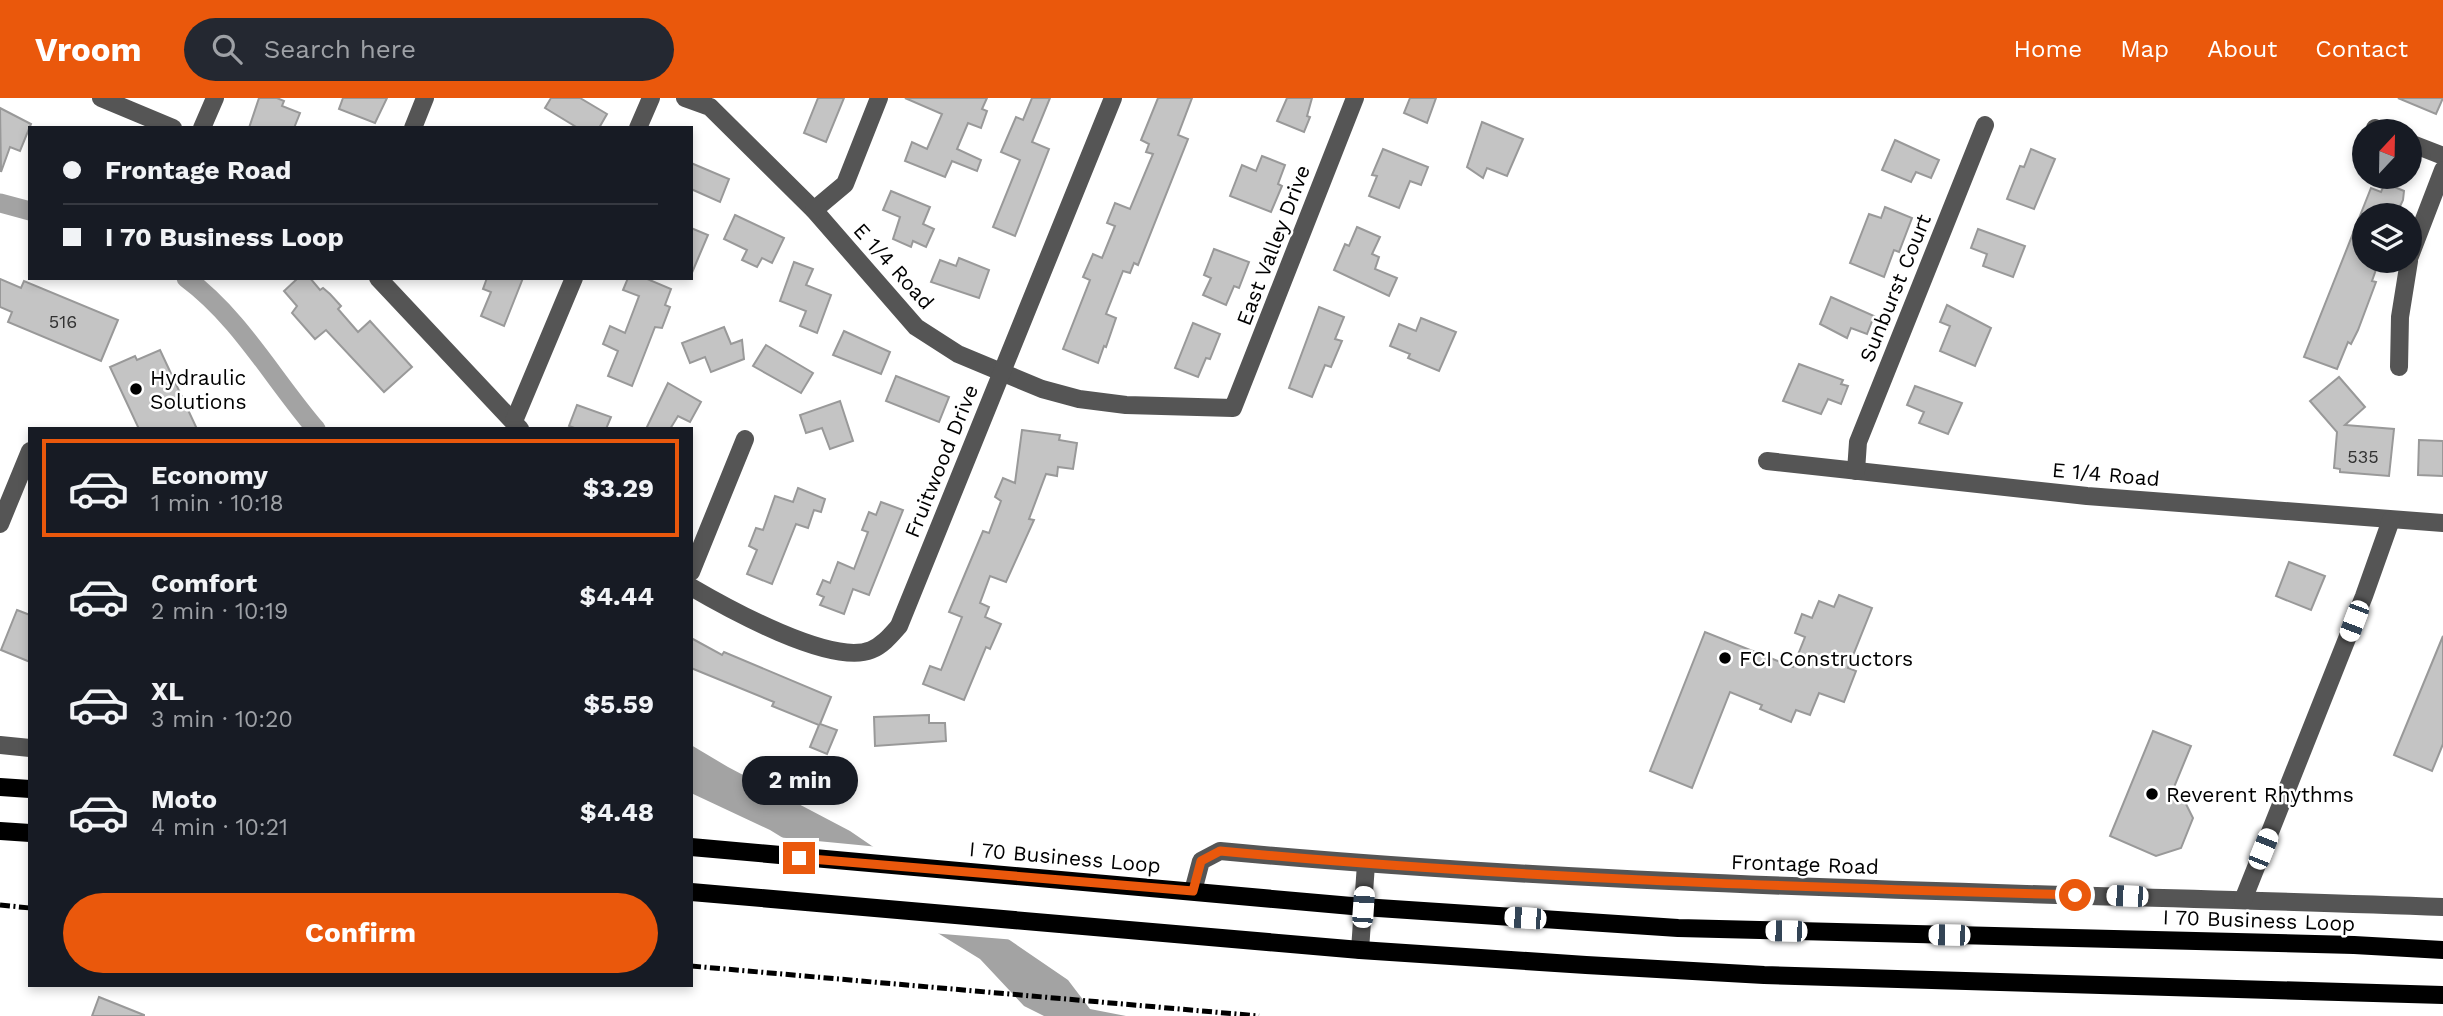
<!DOCTYPE html>
<html lang="en">
<head>
<meta charset="utf-8">
<style>
	body { margin:0; font-family:"Work Sans",sans-serif; background:#242831; color:#f1f3f6; height:100vh; display:flex; flex-direction:column; font-size:26px; white-space:nowrap }
	* { box-sizing:border-box; margin:0 }
	p { font-size:23px; color:#9ea1a6 }
	.icon { flex:none; width:38px; height:38px; fill:none; stroke:currentColor; stroke-width:2; stroke-linecap:round; stroke-linejoin:round }
	.map { position:relative; flex:1; overflow:hidden }
	.drawer { position:absolute; left:28px; top:329px; width:665px; height:560px; display:flex; flex-direction:column; background:#171b24; border-radius:0px; box-shadow:0 4px 10px #0003 }
	.drawer>* { flex:none }
	.banner { position:absolute; left:28px; top:28px; width:665px; height:154px; border-radius:0px; box-shadow:0 4px 10px #0003; display:grid; align-content:center; height:154px; padding:0 35px; background:#171b24 }
	.needle { width:46px; rotate:22deg }
	.tools { position:absolute; left:2352px; top:21px; display:grid; gap:14px }
	.tools a { display:grid; place-items:center; width:70px; height:70px; border-radius:50%; background:#171b24; box-shadow:0 4px 10px #0003; font-size:35px }
	.end { position:absolute; width:32px; height:32px; margin:-16px; border:9px solid #ea580c; background:#fff; box-shadow:0 0 0 4px #fff }
	.from { border-radius:50% }
	.bubble { position:absolute; height:49px; border-radius:24px; background:#171b24; box-shadow:0 4px 10px #0003; font-size:23px; font-weight:700; line-height:49px; text-align:center }
	.car { position:absolute; width:21px; height:42px; margin:-21px -10px; border-radius:9px; box-shadow:0 0 5px 2px #0007; background:linear-gradient(#fff 24%,#345 0 40%,#fff 0 76%,#345 0 86%,#fff 0) }
	.banner b { display:flex; align-items:center; gap:24px; height:66px; font-size:26px }
	.banner b+b { border-top:2px solid #363941 }
	.banner i { width:18px; height:18px; background:#f1f3f6 }
	ul { padding:12px 0 0; list-style:none }
	li { display:flex; align-items:center; gap:21px; height:98px; margin:0 14px 10px; padding:0 21px; border:4px solid transparent; border-radius:0px }
	li div { flex:1 }
	li b { display:block; font-size:26px }
	li em { font-style:normal; font-weight:700 }
	li.selected { border-color:#ea580c }
	li>.icon { width:63px; height:63px; stroke-width:1.5 }
	.cta { display:flex; gap:14px; margin-top:auto; padding:14px 35px }
	.cta a { flex:1; height:80px; border-radius:42px; background:#ea580c; color:#fff; font-size:28px; font-weight:700; line-height:80px; text-align:center }
	header { display:flex; align-items:center; gap:42px; box-sizing:border-box; height:98px; padding:0 35px; background:#ea580c; color:#fff }
	header strong { font-size:33px }
	nav { display:flex; gap:38px; margin-inline-start:auto; font-size:24px }
	.search { width:490px; height:63px; background:#242831; display:flex; align-items:center; gap:18px; box-sizing:border-box; padding:0 24px; border-radius:38px; color:#9ea1a6; font-size:26px }
	.map>svg:first-child { display:block }
</style>
</head>
<body>
<header>
<strong>Vroom</strong>
<div class="search"><svg class="icon" aria-label="search" viewBox="0 0 24 24"><circle cx="10" cy="10" r="6"/><path d="M15 15l6 6"/></svg>Search here</div>
<nav><a>Home</a><a>Map</a><a>About</a><a>Contact</a></nav>
</header>
<div class="map">
<svg width="2443" height="918" viewBox="0 0 2443 918">
	<rect width="100%" height="100%" fill="#fff"/>
	<polygon fill="#a3a3a3" points="691,647 728,669 850,733 1068,882 1090,911 1126,918 1044,918 1024,908 980,861 770,732 691,695"/>
	<polygon fill="#fff" points="776,739 879,749 1016,842 931,835"/>
	<g fill="none" stroke-linecap="round" stroke-linejoin="round">
		<g stroke="#a3a3a3" stroke-width="19">
			<polyline points="0,105 30,113"/>
			<path d="M186 180C240 220 273 281 316 331"/>
		</g>
	</g>
	<g fill="#c4c4c4" stroke="#999" stroke-width="2">
		<polygon points="259,0 277,0 284,3 282,8 300,15 294,30 249,30"/>
		<polygon points="343,0 387,0 375,25 339,11"/>
		<polygon points="551,0 580,0 607,16 599,30 578,30 545,10"/>
		<polygon points="818,0 844,0 826,44 804,35"/>
		<polygon points="905,0 987,0 982,11 987,13 981,30 968,25 957,51 981,62 977,73 952,63 945,79 905,63 912,44 927,51 942,16"/>
		<polygon points="1032,0 1050,0 1032,44 1049,51 1015,138 993,129 1020,62 1001,54 1016,19 1023,22"/>
		<polygon points="1158,0 1192,0 1178,37 1188,41 1138,167 1134,165 1130,175 1123,173 1106,216 1116,220 1106,249 1104,248 1098,265 1063,251 1090,182 1083,179 1093,156 1102,160 1115,128 1107,125 1115,105 1130,111 1153,56 1146,54 1149,46 1141,42"/>
		<polygon points="1287,0 1312,0 1307,18 1310,19 1304,34 1277,23"/>
		<polygon points="1410,0 1436,0 1427,25 1404,15"/>
		<polygon points="2398,0 2443,0 2436,16"/>
		<polygon points="0,10 31,26 20,53 10,49 1,74"/>
		<polygon points="1482,24 1523,41 1507,78 1487,70 1483,80 1467,69"/>
		<polygon points="1895,42 1939,62 1931,80 1916,74 1911,84 1882,72"/>
		<polygon points="1383,51 1428,69 1421,87 1410,83 1399,110 1369,98 1377,78 1372,77"/>
		<polygon points="2031,51 2055,61 2034,111 2007,101 2020,68 2024,69"/>
		<polygon points="1262,58 1285,67 1278,86 1282,88 1271,114 1230,98 1242,67 1256,73"/>
		<polygon points="691,65 729,81 720,104 691,91"/>
		<polygon points="2385,85 2404,93 2403,102 2396,117 2364,117 2364,163 2379,163 2372,183 2376,184 2358,232 2351,246 2348,244 2337,271 2304,259 2371,90 2381,94"/>
		<polygon points="891,93 930,109 923,126 934,131 926,149 913,143 911,149 893,141 900,119 883,112"/>
		<polygon points="1885,109 1912,120 1899,154 1894,152 1884,179 1850,165 1869,116 1881,120"/>
		<polygon points="735,117 784,140 772,165 762,160 757,169 742,162 747,152 724,141"/>
		<polygon points="1357,129 1380,139 1372,156 1379,159 1375,171 1397,180 1389,198 1334,172 1345,146 1349,148"/>
		<polygon points="691,130 708,137 691,177"/>
		<polygon points="1978,131 2025,148 2013,179 1983,168 1987,156 1971,150"/>
		<polygon points="1214,151 1249,164 1239,190 1234,188 1226,207 1203,197 1211,180 1204,177"/>
		<polygon points="959,160 989,172 979,200 931,184 940,162 956,168"/>
		<polygon points="794,164 813,171 806,187 831,197 817,235 800,228 806,213 780,203"/>
		<polygon points="298,180 310,180 320,192 323,190 330,196 341,208 338,211 358,234 370,223 412,269 384,294 326,232 315,241 292,215 297,208 284,193"/>
		<polygon points="487,180 523,180 504,228 481,218 491,194 483,191"/>
		<polygon points="628,180 645,180 671,191 665,207 670,209 662,230 655,229 632,288 608,278 618,253 603,246 610,228 625,235 639,198 623,192"/>
		<polygon points="0,181 21,190 24,183 118,222 101,263 8,224 12,214 0,209"/>
		<polygon points="1831,199 1874,218 1867,236 1851,230 1847,240 1820,226"/>
		<polygon points="1947,207 1991,230 1975,268 1940,253 1950,228 1940,224"/>
		<polygon points="1319,209 1344,219 1335,241 1342,243 1331,269 1325,267 1312,299 1289,290"/>
		<polygon points="1421,220 1456,234 1439,273 1408,260 1410,256 1390,248 1399,226 1416,233"/>
		<polygon points="1193,225 1220,236 1210,261 1206,260 1198,279 1175,270"/>
		<polygon points="724,229 731,246 742,242 744,261 711,274 705,259 690,265 682,245"/>
		<polygon points="844,233 890,254 881,276 833,257"/>
		<polygon points="766,247 813,275 801,295 753,268"/>
		<polygon points="160,252 197,331 139,331 110,269 135,258 137,262"/>
		<polygon points="1799,266 1843,282 1841,286 1848,288 1841,306 1828,301 1821,316 1783,303"/>
		<polygon points="896,278 949,299 939,324 886,303"/>
		<polygon points="2339,279 2365,309 2345,327 2394,331 2389,378 2340,374 2340,371 2334,370 2337,334 2310,303"/>
		<polygon points="668,285 701,304 690,324 678,318 670,331 646,331"/>
		<polygon points="1915,288 1962,305 1948,336 1919,325 1924,314 1907,307"/>
		<polygon points="840,303 853,343 830,351 822,330 806,335 800,317"/>
		<polygon points="577,307 611,319 606,331 577,331 569,328"/>
		<polygon points="1022,332 1060,337 1059,342 1077,345 1073,371 1058,369 1057,378 1046,376 1029,421 1034,422 1006,484 990,478 980,505 989,509 985,519 1001,526 990,551 986,549 964,602 923,586 930,568 941,572 962,519 949,514 983,433 989,435 1001,403 995,399 1003,380 1015,385"/>
		<polygon points="2419,342 2443,343 2443,378 2418,377"/>
		<polygon points="798,390 825,401 821,414 814,412 808,430 796,426 772,486 747,476 757,452 749,448 756,430 763,432 775,398 793,404"/>
		<polygon points="881,404 903,412 869,497 853,491 844,516 820,507 824,499 817,496 823,482 830,485 838,464 854,471 868,434 862,432 869,414 876,417"/>
		<polygon points="2289,464 2325,478 2311,512 2276,498"/>
		<polygon points="1839,497 1872,510 1848,570 1856,573 1844,604 1819,595 1810,617 1796,612 1791,624 1760,611 1762,607 1730,594 1692,690 1650,673 1705,534 1793,569 1805,539 1795,535 1802,516 1812,520 1819,503 1834,509"/>
		<polygon points="17,512 30,517 30,564 1,552"/>
		<polygon points="2443,538 2443,646 2432,673 2394,657"/>
		<polygon points="691,540 722,557 724,554 831,599 820,626 837,632 827,656 810,649 819,627 772,608 774,604 691,570"/>
		<polygon points="929,617 929,625 945,625 946,643 875,648 874,619"/>
		<polygon points="2153,633 2191,648 2172,694 2182,698 2193,720 2181,750 2156,758 2110,738"/>
		<polygon points="99,899 144,917 144,918 92,918"/>
	</g>
	<g fill="none" stroke-linecap="round" stroke-linejoin="round">
		<g stroke="#555" stroke-width="18">
			<polyline points="101,0 173,30"/>
			<polyline points="685,0 710,9 814,112 916,229 958,256 1042,291 1079,301 1126,307 1233,310 1355,0"/>
			<polyline points="202,30 215,0"/>
			<polyline points="413,30 425,0"/>
			<polyline points="638,30 651,0"/>
			<polyline points="2375,30 2381,33"/>
			<polyline points="2410,45 2443,58"/>
			<polyline points="814,112 845,86 879,0"/>
			<polyline points="2410,158 2443,72"/>
			<polyline points="378,180 520,331"/>
			<polyline points="2399,269 2400,219 2409,163"/>
			<polyline points="514,323 574,180"/>
			<polyline points="1767,363 2087,398 2443,425"/>
			<polyline points="1856,373 1858,344 1985,27"/>
			<polyline points="0,426 30,353"/>
			<polyline points="691,474 745,341"/>
			<path d="M691 489C727 510 831 568 871 552 883 547 891 537 899 528L1113 0"/>
			<polyline points="0,647 30,650"/>
			<path d="M1193 793 1201 763 1220 753C1627 791 2035 794 2443 809"/>
			<polyline points="2243,802 2364,498 2391,422"/>
			<polyline points="1360,852 1366,766"/>
		</g>
		<g stroke="#000" stroke-width="18">
			<polyline points="0,689 30,691"/>
			<polyline points="0,733 30,735"/>
			<polyline points="691,749 1363,809 1678,830 2354,847 2443,852"/>
			<polyline points="691,794 1360,852 1586,867 1764,877 2443,897"/>
		</g>
		<g stroke="#000" stroke-width="5" stroke-dasharray="10 3.5 2 3.5" stroke-linecap="butt">
			<polyline points="0,807 30,810"/>
			<polyline points="691,868 1259,918"/>
		</g>
	</g>
	<g fill="none" stroke-linecap="round" stroke-linejoin="round">
		<path stroke="#ea580c" stroke-width="9" d="M799 760 1193 793 1201 763 1220 753C1505 780 1789 789 2075 797"/>
	</g>
	<g fill="#000" stroke="#fff" stroke-width="2.5">
		<circle cx="136" cy="291" r="7"/>
		<circle cx="1725" cy="560" r="7"/>
		<circle cx="2152" cy="696" r="7"/>
	</g>
	<g text-anchor="middle" dominant-baseline="central" stroke-width="5" stroke-linejoin="round" paint-order="stroke">
		<g font-size="18" fill="#313131">
			<text x="63" y="223">516</text>
			<text x="2363" y="358">535</text>
		</g>
		<g font-size="21" fill="#000" stroke="#fff">
			<text transform="translate(1273 147) rotate(-69)">East Valley Drive</text>
			<text transform="translate(894 168) rotate(48)">E 1/4 Road</text>
			<text transform="translate(1895 190) rotate(-68)">Sunburst Court</text>
			<text transform="translate(941 363) rotate(-68)">Fruitwood Drive</text>
			<text transform="translate(2106 376) rotate(5)">E 1/4 Road</text>
			<text transform="translate(1065 759) rotate(5)">I 70 Business Loop</text>
			<text transform="translate(1805 766) rotate(2)">Frontage Road</text>
			<text transform="translate(2259 822) rotate(2)">I 70 Business Loop</text>
		</g>
		<g font-size="21" fill="#000" stroke="#fff" text-anchor="start">
			<text x="150" y="279">Hydraulic<tspan x="150" dy="24">Solutions</tspan></text>
			<text x="1739" y="560">FCI Constructors</text>
			<text x="2166" y="696">Reverent Rhythms</text>
		</g>
	</g>
</svg>
<div class="tools">
<a><svg class="needle" viewBox="-14 -14 28 28"><path d="M0-13l5 13h-10z" fill="#e53935"/><path d="M0 13l5-13h-10z" fill="#9ea1a6"/></svg></a>
<a><svg class="icon" aria-label="layers" viewBox="0 0 24 24"><path d="M12 4l9 5-9 5-9-5zM3 14l9 5 9-5"/></svg></a>
</div>
<i class="end from" style="left:2075px;top:797px"></i>
<i class="end" style="left:799px;top:760px"></i>
<div class="bubble" style="left:742px;top:658px;width:116px">2 min</div>
<i class="car" style="left:2354px;top:523px;rotate:201deg"></i>
<i class="car" style="left:2263px;top:751px;rotate:22deg"></i>
<i class="car" style="left:2127px;top:798px;rotate:272deg"></i>
<i class="car" style="left:1363px;top:809px;rotate:4deg"></i>
<i class="car" style="left:1525px;top:820px;rotate:274deg"></i>
<i class="car" style="left:1786px;top:833px;rotate:271deg"></i>
<i class="car" style="left:1949px;top:837px;rotate:271deg"></i>
<div class="banner">
<b><i class="from"></i>Frontage Road</b>
<b><i></i>I 70 Business Loop</b>
</div>
<section class="drawer">
<ul>
<li class="selected"><svg class="icon" aria-label="car" viewBox="0 0 24 24"><path d="M5 17H2v-5l4-1 3-4h7l3 4 3 1v5h-3M9 17h6M6 11h13"/><circle cx="7" cy="17" r="2"/><circle cx="17" cy="17" r="2"/></svg><div><b>Economy</b><p>1 min · 10:18</p></div><em>$3.29</em></li>
<li><svg class="icon" aria-label="car" viewBox="0 0 24 24"><path d="M5 17H2v-5l4-1 3-4h7l3 4 3 1v5h-3M9 17h6M6 11h13"/><circle cx="7" cy="17" r="2"/><circle cx="17" cy="17" r="2"/></svg><div><b>Comfort</b><p>2 min · 10:19</p></div><em>$4.44</em></li>
<li><svg class="icon" aria-label="car" viewBox="0 0 24 24"><path d="M5 17H2v-5l4-1 3-4h7l3 4 3 1v5h-3M9 17h6M6 11h13"/><circle cx="7" cy="17" r="2"/><circle cx="17" cy="17" r="2"/></svg><div><b>XL</b><p>3 min · 10:20</p></div><em>$5.59</em></li>
<li><svg class="icon" aria-label="car" viewBox="0 0 24 24"><path d="M5 17H2v-5l4-1 3-4h7l3 4 3 1v5h-3M9 17h6M6 11h13"/><circle cx="7" cy="17" r="2"/><circle cx="17" cy="17" r="2"/></svg><div><b>Moto</b><p>4 min · 10:21</p></div><em>$4.48</em></li>
</ul>
<div class="cta"><a>Confirm</a></div>
</section>
</div>
</body>
</html>
